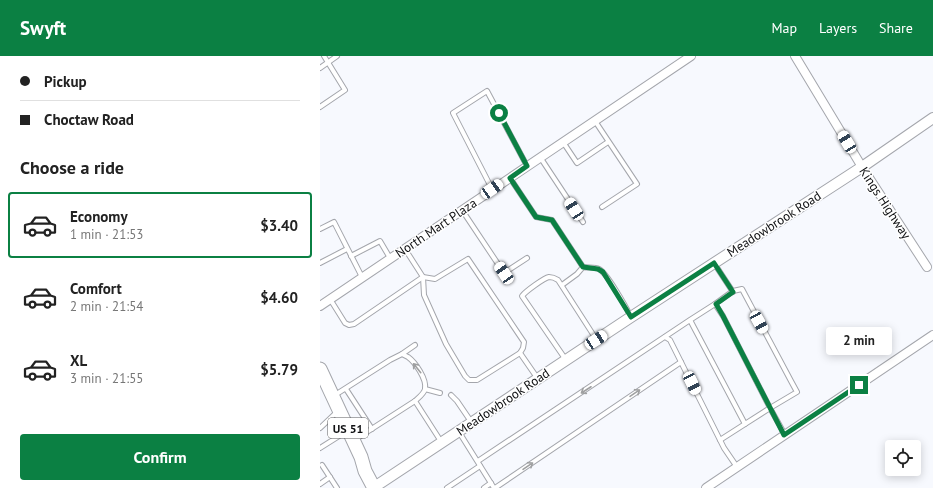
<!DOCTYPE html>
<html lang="en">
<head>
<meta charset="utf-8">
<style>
	body { margin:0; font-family:"PT Sans",sans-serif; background:#f2f2f2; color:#222; height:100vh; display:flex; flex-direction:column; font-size:15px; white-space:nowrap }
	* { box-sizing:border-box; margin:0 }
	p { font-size:13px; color:#767676 }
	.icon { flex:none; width:22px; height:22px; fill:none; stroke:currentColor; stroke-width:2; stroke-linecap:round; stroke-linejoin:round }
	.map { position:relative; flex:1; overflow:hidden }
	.details { display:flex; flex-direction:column; background:#fff; width:320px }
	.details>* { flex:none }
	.guide { display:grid; align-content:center; height:88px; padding:0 20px; background:#fff }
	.controls { position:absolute; left:565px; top:384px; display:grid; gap:8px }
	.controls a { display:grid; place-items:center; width:36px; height:36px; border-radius:4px; background:#fff; box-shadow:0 2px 10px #0003; font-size:20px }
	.end { position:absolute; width:18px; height:18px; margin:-9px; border:5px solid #0b8043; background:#fff; box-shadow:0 0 0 2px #fff }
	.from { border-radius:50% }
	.bubble { position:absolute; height:28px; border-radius:4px; background:#fff; box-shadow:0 2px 10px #0003; font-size:13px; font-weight:700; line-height:28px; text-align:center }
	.car { position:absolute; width:12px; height:24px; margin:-12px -6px; border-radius:5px; box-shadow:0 0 3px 1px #0007; background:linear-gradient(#fff 24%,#345 0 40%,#fff 0 76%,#345 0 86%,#fff 0) }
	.guide b { display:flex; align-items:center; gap:14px; height:38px; font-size:15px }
	.guide b+b { border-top:1px solid #e0e0e0 }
	.guide i { width:10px; height:10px; background:#222 }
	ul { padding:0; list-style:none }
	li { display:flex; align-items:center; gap:12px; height:66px; margin:0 8px 6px; padding:0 12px; border:2px solid transparent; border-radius:4px }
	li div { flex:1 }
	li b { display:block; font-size:15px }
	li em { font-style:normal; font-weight:700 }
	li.on { border-color:#0b8043 }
	li>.icon { width:36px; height:36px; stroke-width:1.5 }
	h2 { padding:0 20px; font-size:18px; line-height:48px }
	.button { display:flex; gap:8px; margin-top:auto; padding:8px 20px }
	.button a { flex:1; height:46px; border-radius:4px; background:#0b8043; color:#fff; font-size:16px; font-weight:700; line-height:46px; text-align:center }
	header { display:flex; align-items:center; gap:24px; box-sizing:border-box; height:56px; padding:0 20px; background:#0b8043; color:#fff }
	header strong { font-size:19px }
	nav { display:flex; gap:22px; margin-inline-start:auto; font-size:14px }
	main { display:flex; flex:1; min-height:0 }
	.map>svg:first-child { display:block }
</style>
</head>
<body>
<header>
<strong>Swyft</strong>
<nav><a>Map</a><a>Layers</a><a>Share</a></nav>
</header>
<main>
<section class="details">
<div class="guide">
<b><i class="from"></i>Pickup</b>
<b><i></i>Choctaw Road</b>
</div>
<h2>Choose a ride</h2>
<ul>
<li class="on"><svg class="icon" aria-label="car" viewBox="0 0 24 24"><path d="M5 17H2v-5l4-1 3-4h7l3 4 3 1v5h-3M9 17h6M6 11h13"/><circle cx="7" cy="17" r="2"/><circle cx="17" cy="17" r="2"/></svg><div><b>Economy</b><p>1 min · 21:53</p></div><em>$3.40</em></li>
<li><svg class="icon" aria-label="car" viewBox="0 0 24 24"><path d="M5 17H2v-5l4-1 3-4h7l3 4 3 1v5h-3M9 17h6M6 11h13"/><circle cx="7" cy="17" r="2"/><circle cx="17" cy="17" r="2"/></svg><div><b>Comfort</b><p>2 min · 21:54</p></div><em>$4.60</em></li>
<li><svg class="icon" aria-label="car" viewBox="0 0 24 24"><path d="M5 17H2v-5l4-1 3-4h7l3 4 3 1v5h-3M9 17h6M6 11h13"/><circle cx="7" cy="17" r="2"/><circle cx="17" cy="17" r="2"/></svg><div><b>XL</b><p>3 min · 21:55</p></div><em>$5.79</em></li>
</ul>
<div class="button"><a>Confirm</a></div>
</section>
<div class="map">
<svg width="613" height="432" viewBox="0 0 613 432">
	<rect width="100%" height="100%" fill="#f7f9fe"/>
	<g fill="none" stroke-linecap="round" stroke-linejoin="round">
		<defs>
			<g id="service">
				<polyline points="0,12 17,0"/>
				<polyline points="0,51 25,34 4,0"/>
				<polyline points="275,65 317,128 282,151"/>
				<polyline points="243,86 257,107 288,86"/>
				<polyline points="220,101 263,166"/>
				<path d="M190 122 216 161 232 164 263 211C268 212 275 211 279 213 287 217 306 251 311 261"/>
				<polyline points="172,133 133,57 167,35 207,110"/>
				<polyline points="142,154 184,217 207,202"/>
				<polyline points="0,173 14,166 42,221"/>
				<polyline points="85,193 103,221 104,239 126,288 145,320 149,324 157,324 200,297"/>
				<polyline points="31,200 60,185 70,202"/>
				<polyline points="0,207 27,193"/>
				<polyline points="394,207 413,236"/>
				<polyline points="242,229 257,218 263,211"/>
				<polyline points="10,243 25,267 29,269 34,268 103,221 115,223 148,203 204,286 203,292 200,297 218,323"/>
				<polyline points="395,248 413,235 422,233 471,325 477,336 450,352 465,379"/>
				<polyline points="345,281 350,284 404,392 417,411"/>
				<polyline points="82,298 95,289"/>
				<path d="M246 304 202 240C206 235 224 222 229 221 233 221 235 222 238 224L276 283"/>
				<polyline points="26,333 52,373"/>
				<polyline points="105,333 120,337"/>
				<path d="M15 339 70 304 82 298C84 299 86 300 88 301 95 306 107 323 105 333 104 338 98 342 95 345L36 383"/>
				<polyline points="131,339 137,345 152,367"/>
				<polyline points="95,345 122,387"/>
				<polyline points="0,372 17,356"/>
				<polyline points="139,376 174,432"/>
				<polyline points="400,384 425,368"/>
				<polyline points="0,392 27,375"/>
				<polyline points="158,405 370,264 395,248 403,260 450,352 425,368 370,264"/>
				<polyline points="2,409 17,432"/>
				<polyline points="0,428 10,421"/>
				<polyline points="127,432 160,410"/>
				<polyline points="164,432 171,427"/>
				<polyline points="175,432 361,306"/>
			</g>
			<g id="minor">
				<polyline points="475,0 542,111 607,211"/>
				<polyline points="0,250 371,0"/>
				<polyline points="386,432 613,279"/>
			</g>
			<polyline id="tertiary" points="53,432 311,261 542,111 613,62"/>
			<polyline id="primary" points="0,313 41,401 45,415 54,432"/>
		</defs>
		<use href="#service" stroke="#a4a6ac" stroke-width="6"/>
		<use href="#minor" stroke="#a4a6ac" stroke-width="10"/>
		<use href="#tertiary" stroke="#a4a6ac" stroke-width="12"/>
		<use href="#primary" stroke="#a4a6ac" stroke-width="15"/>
		<use href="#service" stroke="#fff" stroke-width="4"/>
		<use href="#minor" stroke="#fff" stroke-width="8"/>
		<use href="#tertiary" stroke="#fff" stroke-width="10"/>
		<use href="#primary" stroke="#fff" stroke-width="13"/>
	</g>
	<defs><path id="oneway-shaft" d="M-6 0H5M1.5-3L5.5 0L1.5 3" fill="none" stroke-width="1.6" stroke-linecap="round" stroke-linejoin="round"/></defs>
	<g stroke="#9fa0a1">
		<use href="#oneway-shaft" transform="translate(97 312) rotate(-129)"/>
		<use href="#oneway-shaft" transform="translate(266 334) rotate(147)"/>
		<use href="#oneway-shaft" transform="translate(315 337) rotate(-34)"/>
		<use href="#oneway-shaft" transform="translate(208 410) rotate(-34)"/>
	</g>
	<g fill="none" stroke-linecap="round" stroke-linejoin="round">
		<polyline stroke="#0b8043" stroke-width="5" points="179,57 207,110 190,122 216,161 232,164 263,211 278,213 283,216 311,261 394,207 413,236 396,248 403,260 464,379 539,329"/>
	</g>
	<g text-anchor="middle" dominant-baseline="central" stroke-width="3" stroke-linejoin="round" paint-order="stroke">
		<rect fill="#fff" stroke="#58585a" stroke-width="1" x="8" y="362" width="40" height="20" rx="3"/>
		<g font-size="12" font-weight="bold" fill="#101113">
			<text x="28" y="372">US 51</text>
		</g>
		<g font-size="13" fill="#101113" stroke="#fff">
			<text transform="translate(565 147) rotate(57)">Kings Highway</text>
			<text transform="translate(454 168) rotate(-33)">Meadowbrook Road</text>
			<text transform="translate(116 172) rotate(-34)">North Mart Plaza</text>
			<text transform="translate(183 346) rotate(-34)">Meadowbrook Road</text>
		</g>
	</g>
</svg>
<div class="controls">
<a><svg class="icon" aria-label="locate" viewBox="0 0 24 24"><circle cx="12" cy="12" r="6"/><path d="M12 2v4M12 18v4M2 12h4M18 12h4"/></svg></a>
</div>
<i class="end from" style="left:179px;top:57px"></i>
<i class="end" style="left:539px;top:329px"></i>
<div class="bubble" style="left:506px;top:271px;width:66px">2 min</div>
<i class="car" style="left:527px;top:86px;rotate:329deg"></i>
<i class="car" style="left:172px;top:133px;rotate:56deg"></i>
<i class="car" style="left:254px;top:153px;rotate:327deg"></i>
<i class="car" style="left:184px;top:217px;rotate:326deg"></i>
<i class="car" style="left:439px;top:266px;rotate:151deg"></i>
<i class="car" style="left:276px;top:284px;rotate:57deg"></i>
<i class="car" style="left:372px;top:327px;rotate:154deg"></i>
</div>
</main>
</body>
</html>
